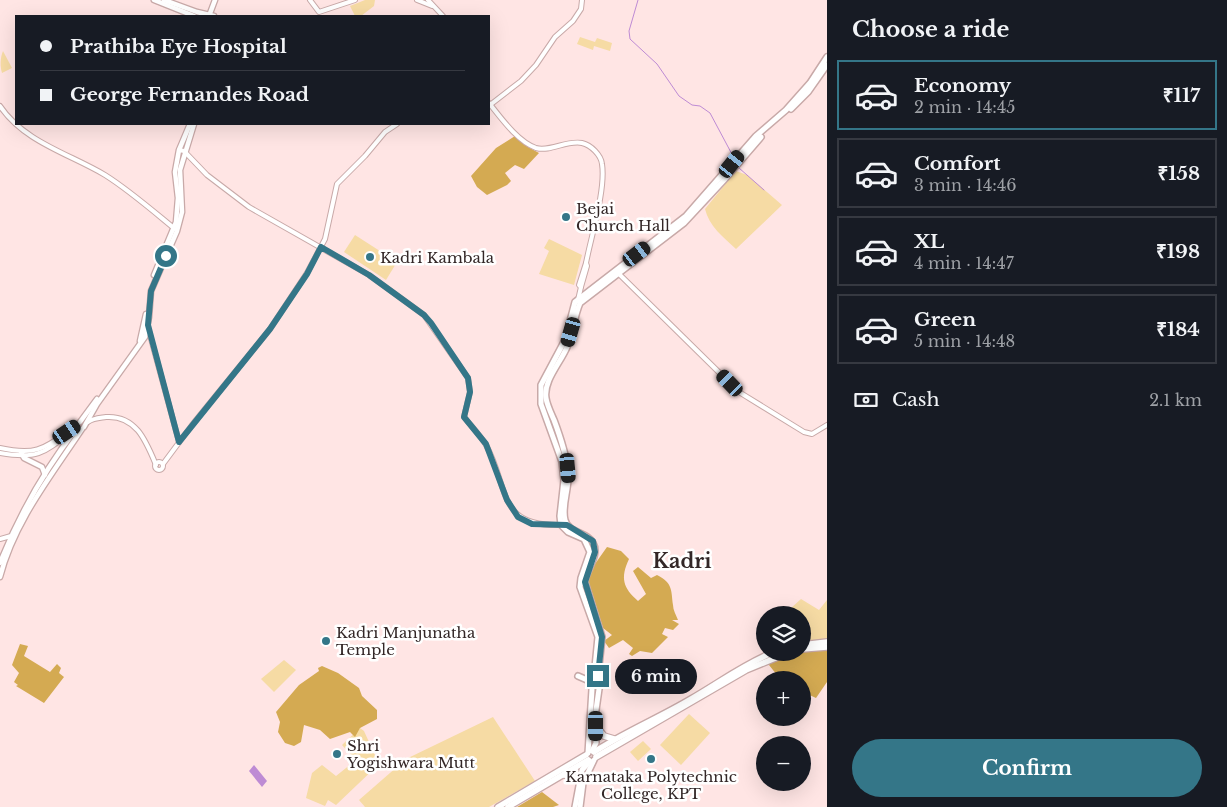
<!DOCTYPE html>
<html lang="en">
<head>
<meta charset="utf-8">
<style>
	body { margin:0; font-family:"Libre Baskerville",serif; background:#20242c; color:#f1f3f6; height:100vh; display:flex; flex-direction:column; font-size:19px; white-space:nowrap }
	* { box-sizing:border-box; margin:0 }
	p { font-size:16px; color:#9ea1a6 }
	.icon { flex:none; width:28px; height:28px; fill:none; stroke:currentColor; stroke-width:2; stroke-linecap:round; stroke-linejoin:round }
	.map { position:relative; flex:1; overflow:hidden }
	.drawer { display:flex; flex-direction:column; background:#171b24; width:400px }
	.drawer>* { flex:none }
	.hud { position:absolute; left:15px; top:15px; width:475px; height:110px; border-radius:0px; box-shadow:0 5px 20px #0002; display:grid; align-content:center; height:110px; padding:0 25px; background:#171b24 }
	.tools { position:absolute; left:756px; top:606px; display:grid; gap:10px }
	.tools a { display:grid; place-items:center; width:55px; height:55px; border-radius:50%; background:#171b24; box-shadow:0 5px 20px #0002; font-size:25px }
	.end { position:absolute; width:22px; height:22px; margin:-11px; border:6px solid #347688; background:#fff; box-shadow:0 0 0 2px #fff }
	.from { border-radius:50% }
	.bubble { position:absolute; height:35px; border-radius:18px; background:#171b24; box-shadow:0 5px 20px #0002; font-size:16px; font-weight:700; line-height:35px; text-align:center }
	.car { position:absolute; width:15px; height:30px; margin:-15px -8px; border-radius:6px; box-shadow:0 0 4px 1px #0007; background:linear-gradient(#222 24%,#8ab4d8 0 40%,#222 0 76%,#8ab4d8 0 86%,#222 0) }
	.hud b { display:flex; align-items:center; gap:18px; height:48px; font-size:19px }
	.hud b+b { border-top:1px solid #363941 }
	.hud i { width:12px; height:12px; background:#f1f3f6 }
	ul { padding:0; list-style:none }
	li { display:flex; align-items:center; gap:15px; height:70px; margin:0 10px 8px; padding:0 15px; border:2px solid #363941; border-radius:0px }
	li div { flex:1 }
	li b { display:block; font-size:19px }
	li em { font-style:normal; font-weight:700 }
	li.selected { border-color:#347688 }
	li>.icon { width:45px; height:45px; stroke-width:1.5 }
	h2 { padding:0 25px; font-size:22px; line-height:60px }
	.pay { display:flex; align-items:center; gap:12px; height:55px; padding:0 25px; font-size:19px }
	.pay p { margin-inline-start:auto }
	.primary-button { display:flex; gap:10px; margin-top:auto; padding:10px 25px }
	.primary-button a { flex:1; height:58px; border-radius:30px; background:#347688; color:#fff; font-size:20px; font-weight:700; line-height:58px; text-align:center }
	main { display:flex; flex:1; min-height:0 }
	.map>svg:first-child { display:block }
</style>
</head>
<body>
<main>
<div class="map">
<svg width="827" height="807" viewBox="0 0 827 807">
	<rect width="100%" height="100%" fill="#ffe5e4"/>
	<g fill="#f6dba4">
		<polygon points="365,0 375,0 374,6 361,16 355,16 350,6"/>
		<polygon points="580,37 595,42 597,38 612,43 610,51 594,46 593,50 577,44"/>
		<path d="M3 51 12 68 2 73C0 67 0 58 3 51Z"/>
		<path d="M736 171 747 175 782 205 736 249C723 237 709 226 705 209Z"/>
		<polygon points="355,235 397,262 386,280 344,252"/>
		<polygon points="549,239 582,255 574,285 539,274 549,251 544,248"/>
		<polygon points="801,599 819,610 827,600 827,642 811,641 808,635 810,624 803,618 802,615 798,615 790,609"/>
		<polygon points="284,660 296,670 274,692 261,679"/>
		<polygon points="689,714 710,733 681,765 660,745"/>
		<polygon points="493,717 535,781 489,807 365,807 359,800 406,759"/>
		<polygon points="360,728 364,731 379,764 336,805 328,800 325,806 306,798 312,773 322,765 336,776 356,760 342,745"/>
		<polygon points="643,741 651,749 638,761 630,752"/>
	</g>
	<g fill="#d4aa52">
		<polygon points="515,136 528,147 539,153 524,169 515,165 505,173 511,181 507,185 487,195 477,187 471,176 496,148"/>
		<path d="M607 547 621 551 629 559C620 578 623 588 638 601L646 594 633 571 638 567 651 578 657 575C673 583 671 590 673 605 673 610 676 615 678 620H672L679 624 673 630 665 628 662 634 668 637 652 653 640 651 632 656 629 654 633 648 623 640 609 648 604 641 612 635 603 628 588 580 590 571Z"/>
		<polygon points="20,644 28,646 24,656 50,672 57,664 61,668 59,673 64,677 44,703 16,686 18,685 14,682 19,673 12,665"/>
		<polygon points="827,648 827,682 816,698 803,692 802,680 781,680 769,665 771,661 803,651"/>
		<polygon points="322,666 338,673 359,688 362,696 377,710 377,719 360,728 355,737 350,732 330,739 320,730 304,725 301,742 294,746 285,743 278,732 280,722 276,712 299,685 319,671 318,668"/>
		<polygon points="542,792 559,805 553,807 517,807"/>
	</g>
	<polygon fill="#be8bd4" points="254,765 267,781 262,787 249,771"/>
	<g fill="none" stroke-linecap="round" stroke-linejoin="round">
		<g stroke="#be8bd4" stroke-width="1">
			<polyline points="638,0 629,31 630,39 657,64 679,96 692,105 700,106 710,113 734,158"/>
			<polyline points="739,168 764,190"/>
		</g>
		<defs>
			<g id="tertiary">
				<polyline points="310,0 319,12 355,0"/>
				<polyline points="417,0 432,6"/>
				<polyline points="428,0 443,16"/>
				<path d="M489 103C501 118 518 142 536 148 551 152 566 140 582 143 591 145 601 155 602 164 606 189 591 237 586 263"/>
				<polyline points="490,105 521,81 536,65 555,37 573,21 581,9 582,0"/>
				<path d="M0 106C24 142 70 154 105 175 129 190 153 211 175 229"/>
				<path d="M179 150 184 151 207 175 249 207 369 275 424 315 468 378 470 392 464 417C471 426 480 435 486 445 510 489 496 527 562 525"/>
				<polygon points="586,263 587,266 581,287 579,285"/>
				<polyline points="617,272 739,392 804,432 812,434 827,425"/>
				<polyline points="578,300 581,287"/>
				<polyline points="147,324 179,442"/>
				<path d="M88 422C93 418 99 418 106 417 136 415 146 441 156 465"/>
				<path d="M0 448C41 457 46 446 78 424"/>
				<path d="M0 453C40 460 45 452 75 428"/>
				<circle cx="159" cy="466" r="4"/>
				<polyline points="163,464 192,425 270,329 307,273 325,239 337,184 365,156 385,132 397,124"/>
				<polyline points="0,539 11,536"/>
			</g>
			<g id="secondary">
				<polyline points="154,0 194,16"/>
				<polyline points="164,0 197,12 214,16"/>
				<polyline points="209,16 215,0"/>
				<polyline points="154,275 176,222 178,198 175,172 179,150 190,124"/>
				<polyline points="140,341 146,314"/>
				<polyline points="80,422 97,399"/>
				<polyline points="84,427 97,404 145,337 149,317 151,291 177,231 182,212 180,170 194,124"/>
				<polyline points="21,452 24,458 42,467 45,475"/>
				<path d="M0 563C19 515 46 468 77 428"/>
				<path d="M0 577C14 522 51 476 82 429"/>
			</g>
			<g id="primary">
				<polyline points="791,109 808,92 827,65"/>
				<circle cx="598" cy="671" r="5"/>
				<path d="M599 666 602 637 585 582C586 570 600 555 593 543 588 532 568 533 565 520 561 506 570 487 568 471 566 454 560 436 554 420 551 413 547 405 546 398 543 381 561 362 567 347 573 332 574 317 580 303L684 223 724 180 761 137"/>
				<polyline points="595,667 598,637 580,587 581,578 590,552 584,539 568,532 561,525 560,516 564,480 562,462 541,404 541,385 565,340 575,302 686,216 756,136 786,110 810,83 827,57"/>
				<polyline points="578,676 594,683"/>
				<polyline points="592,751 596,743 595,717 601,675"/>
				<polyline points="588,753 593,673"/>
				<polyline points="575,807 582,770 590,761"/>
				<polyline points="580,807 583,783 594,760"/>
			</g>
			<g id="trunk">
				<polyline points="802,645 827,642"/>
				<polyline points="802,649 827,647"/>
				<polyline points="596,726 604,736 614,739"/>
				<path d="M594 752C625 732 659 718 691 699 719 683 744 664 774 652"/>
				<polyline points="596,757 746,670 790,652"/>
				<polyline points="564,775 572,776 580,781"/>
				<polyline points="498,807 586,755"/>
				<polyline points="508,807 588,760"/>
			</g>
		</defs>
		<use href="#tertiary" stroke="#c8a9a8" stroke-width="6"/>
		<use href="#secondary" stroke="#c8a9a8" stroke-width="7"/>
		<use href="#primary" stroke="#c8a9a8" stroke-width="8"/>
		<use href="#trunk" stroke="#c8a9a8" stroke-width="8"/>
		<use href="#tertiary" stroke="#fff" stroke-width="4"/>
		<use href="#secondary" stroke="#fff" stroke-width="4.5"/>
		<use href="#primary" stroke="#fff" stroke-width="5"/>
		<use href="#trunk" stroke="#fff" stroke-width="5.5"/>
	</g>
	<g fill="none" stroke-linecap="round" stroke-linejoin="round">
		<polyline stroke="#347688" stroke-width="6" points="166,256 151,291 148,325 179,442 270,329 307,274 321,247 369,275 424,315 431,323 468,378 470,392 464,417 486,444 507,500 518,517 532,524 567,525 593,541 595,552 585,582 602,637 599,666 602,672 598,676"/>
	</g>
	<g fill="#347688" stroke="#fff" stroke-width="2">
		<circle cx="566" cy="217" r="5"/>
		<circle cx="370" cy="257" r="5"/>
		<circle cx="326" cy="641" r="5"/>
		<circle cx="337" cy="754" r="5"/>
		<circle cx="651" cy="759" r="5"/>
	</g>
	<g text-anchor="middle" dominant-baseline="central" stroke-width="5" stroke-linejoin="round" paint-order="stroke">
		<g font-size="15" fill="#332727" stroke="#fff" text-anchor="start">
			<text x="576" y="208">Bejai<tspan x="576" dy="17">Church Hall</tspan></text>
			<text x="380" y="257">Kadri Kambala</text>
			<text x="336" y="632">Kadri Manjunatha<tspan x="336" dy="17">Temple</tspan></text>
			<text x="347" y="745">Shri<tspan x="347" dy="17">Yogishwara Mutt</tspan></text>
			<text x="651" y="776" text-anchor="middle">Karnataka Polytechnic<tspan x="651" dy="17">College, KPT</tspan></text>
		</g>
		<g font-size="20" font-weight="bold" fill="#332727" stroke="#fff">
			<text x="682" y="561">Kadri</text>
		</g>
	</g>
</svg>
<div class="tools">
<a><svg class="icon" aria-label="layers" viewBox="0 0 24 24"><path d="M12 4l9 5-9 5-9-5zM3 14l9 5 9-5"/></svg></a>
<a>+</a>
<a>−</a>
</div>
<i class="end from" style="left:166px;top:256px"></i>
<i class="end" style="left:598px;top:676px"></i>
<div class="bubble" style="left:615px;top:659px;width:82px">6 min</div>
<i class="car" style="left:732px;top:164px;rotate:39deg"></i>
<i class="car" style="left:637px;top:254px;rotate:53deg"></i>
<i class="car" style="left:571px;top:332px;rotate:196deg"></i>
<i class="car" style="left:730px;top:383px;rotate:316deg"></i>
<i class="car" style="left:67px;top:432px;rotate:56deg"></i>
<i class="car" style="left:568px;top:468px;rotate:175deg"></i>
<i class="car" style="left:596px;top:726px;rotate:180deg"></i>
<div class="hud">
<b><i class="from"></i>Prathiba Eye Hospital</b>
<b><i></i>George Fernandes Road</b>
</div>
</div>
<section class="drawer">
<h2>Choose a ride</h2>
<ul>
<li class="selected"><svg class="icon" aria-label="car" viewBox="0 0 24 24"><path d="M5 17H2v-5l4-1 3-4h7l3 4 3 1v5h-3M9 17h6M6 11h13"/><circle cx="7" cy="17" r="2"/><circle cx="17" cy="17" r="2"/></svg><div><b>Economy</b><p>2 min · 14:45</p></div><em>₹117</em></li>
<li><svg class="icon" aria-label="car" viewBox="0 0 24 24"><path d="M5 17H2v-5l4-1 3-4h7l3 4 3 1v5h-3M9 17h6M6 11h13"/><circle cx="7" cy="17" r="2"/><circle cx="17" cy="17" r="2"/></svg><div><b>Comfort</b><p>3 min · 14:46</p></div><em>₹158</em></li>
<li><svg class="icon" aria-label="car" viewBox="0 0 24 24"><path d="M5 17H2v-5l4-1 3-4h7l3 4 3 1v5h-3M9 17h6M6 11h13"/><circle cx="7" cy="17" r="2"/><circle cx="17" cy="17" r="2"/></svg><div><b>XL</b><p>4 min · 14:47</p></div><em>₹198</em></li>
<li><svg class="icon" aria-label="car" viewBox="0 0 24 24"><path d="M5 17H2v-5l4-1 3-4h7l3 4 3 1v5h-3M9 17h6M6 11h13"/><circle cx="7" cy="17" r="2"/><circle cx="17" cy="17" r="2"/></svg><div><b>Green</b><p>5 min · 14:48</p></div><em>₹184</em></li>
</ul>
<div class="pay"><svg class="icon" aria-label="cash" viewBox="0 0 24 24"><path d="M3 7h18v10H3z"/><circle cx="12" cy="12" r="2"/></svg>Cash<p>2.1 km</p></div>
<div class="primary-button"><a>Confirm</a></div>
</section>
</main>
</body>
</html>
